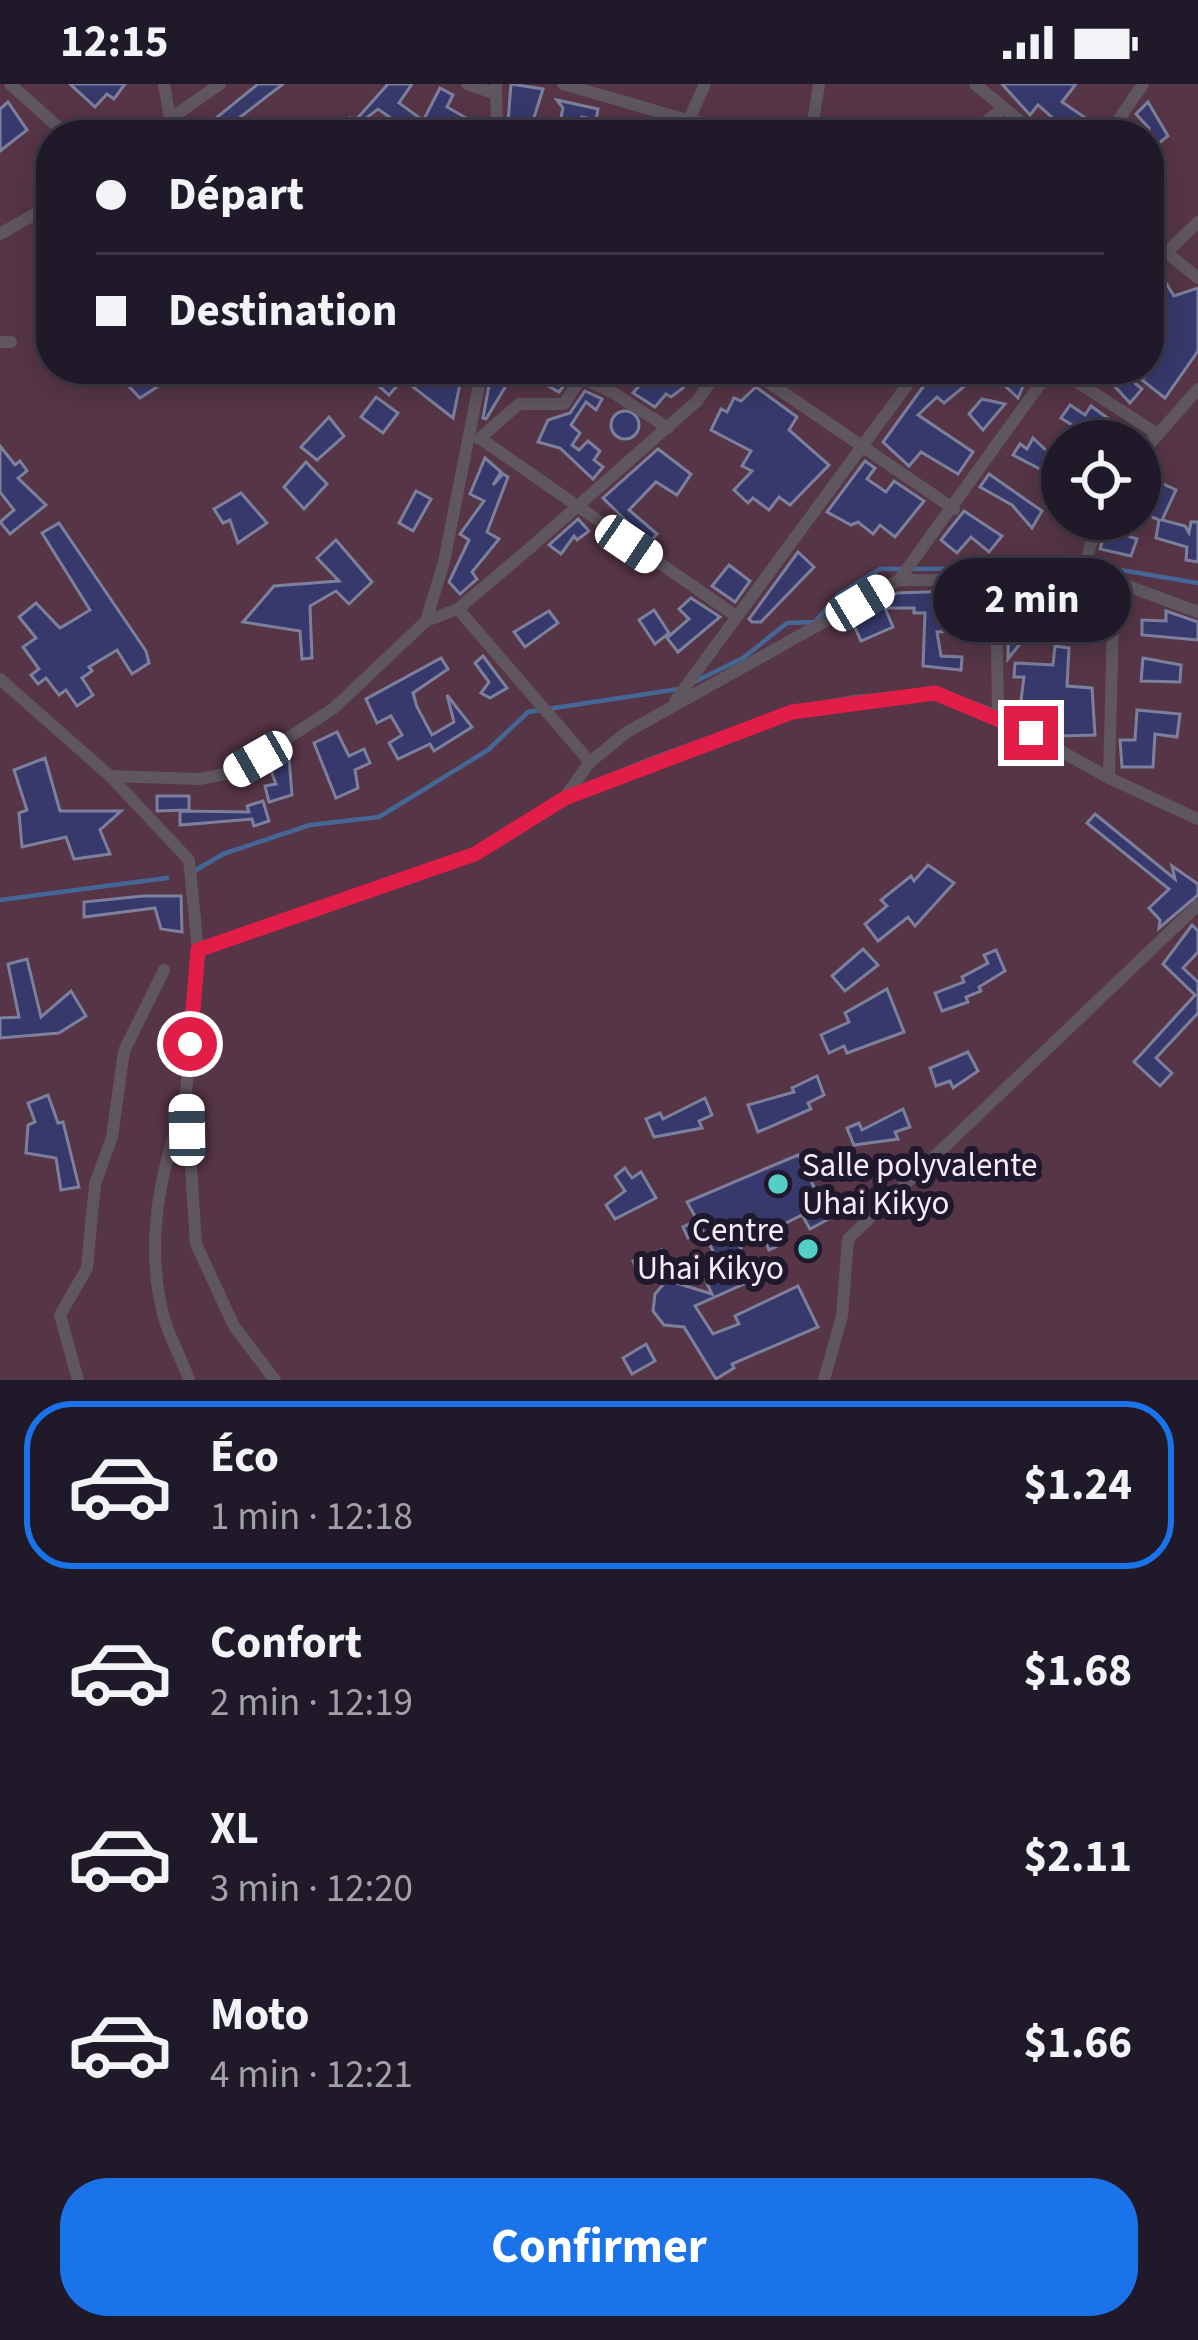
<!DOCTYPE html>
<html lang="fr">
<head>
<meta charset="utf-8">
<style>
	body { margin:0; font-family:"Source Sans 3",sans-serif; background:#2d2635; color:#f1f3f6; height:100vh; display:flex; flex-direction:column; font-size:45px; white-space:nowrap }
	* { box-sizing:border-box; margin:0 }
	p { font-size:39px; color:#a2a0a8 }
	.icon { flex:none; width:66px; height:66px; fill:none; stroke:currentColor; stroke-width:2; stroke-linecap:round; stroke-linejoin:round }
	.map { position:relative; height:1296px; overflow:hidden }
	.sheet { display:flex; flex-direction:column; background:#201929; flex:1 }
	.sheet>* { flex:none }
	.top-card { position:absolute; left:36px; top:36px; width:1128px; height:264px; border-radius:48px; box-shadow:0 6px 30px #0003,0 0 0 3px #3d3846; display:grid; align-content:center; height:264px; padding:0 60px; background:#201929 }
	.fabs { position:absolute; left:1041px; top:336px; display:grid; gap:24px }
	.fabs a { display:grid; place-items:center; width:120px; height:120px; border-radius:50%; background:#201929; box-shadow:0 6px 30px #0003,0 0 0 3px #3d3846; font-size:60px }
	.end { position:absolute; width:54px; height:54px; margin:-27px; border:15px solid #e11d48; background:#fff; box-shadow:0 0 0 6px #fff }
	.from { border-radius:50% }
	.bubble { position:absolute; height:84px; border-radius:42px; background:#201929; box-shadow:0 6px 30px #0003,0 0 0 3px #3d3846; font-size:39px; font-weight:700; line-height:84px; text-align:center }
	.car { position:absolute; width:36px; height:72px; margin:-36px -18px; border-radius:15px; box-shadow:0 0 9px 3px #0007; background:linear-gradient(#fff 24%,#345 0 40%,#fff 0 76%,#345 0 86%,#fff 0) }
	.top-card b { display:flex; align-items:center; gap:42px; height:114px; font-size:45px }
	.top-card b+b { border-top:3px solid #3d3846 }
	.top-card i { width:30px; height:30px; background:#f1f3f6 }
	ul { padding:21px 0 0; list-style:none }
	li { display:flex; align-items:center; gap:36px; height:168px; margin:0 24px 18px; padding:0 36px; border:6px solid transparent; border-radius:48px }
	li div { flex:1 }
	li b { display:block; font-size:45px }
	li em { font-style:normal; font-weight:700 }
	li.on { border-color:#1a73e8 }
	li>.icon { width:108px; height:108px; stroke-width:1.5 }
	.button { display:flex; gap:24px; margin-top:auto; padding:24px 60px }
	.button a { flex:1; height:138px; border-radius:48px; background:#1a73e8; color:#fff; font-size:48px; font-weight:700; line-height:138px; text-align:center }
	.status { display:flex; justify-content:space-between; align-items:center; height:84px; padding:0 60px; background:#201929; direction:ltr }
	.status svg { height:33px; fill:currentColor }
	.map>svg:first-child { display:block }
</style>
</head>
<body>
<div class="status"><b>12:15</b><svg viewBox="0 0 49 12"><path d="M0 12V9h3v3zM5 12V6h3v6zM10 12V3h3v9zM15 12V0h3v12zM26 1h20v11H26zM47 4h2v5h-2z"/></svg></div>
<div class="map">
<svg width="1198" height="1296" viewBox="0 0 1198 1296">
	<rect width="100%" height="100%" fill="#2a2137"/>
	<path fill="#563546" fill-rule="evenodd" d="M0 0H1198V1296H0ZM51 51H1149V285H51ZM1062 357H1140V435H1062Z"/>
	<g fill="none" stroke-linecap="round" stroke-linejoin="round">
		<g stroke="#456796" stroke-width="4.5">
			<polyline points="694,598 743,574 787,539 815,538 838,511 880,485 1109,484 1198,499"/>
			<polyline points="191,789 223,770 310,741 379,733 488,666 528,628 679,605"/>
			<polyline points="0,816 167,794"/>
		</g>
	</g>
	<g fill="#37396c" stroke="#7d809c" stroke-width="3">
		<polygon points="70,0 125,0 114,15 107,10 95,23"/>
		<polygon points="258,0 283,0 217,51 183,51 210,39"/>
		<polygon points="388,0 412,0 399,19 424,37 417,47 411,43 406,51 387,51 395,37 378,25 357,41 366,51 348,51 341,44 350,34 354,38"/>
		<polygon points="511,0 543,5 532,40 558,46 558,51 507,51"/>
		<polygon points="1002,0 1076,0 1062,18 1099,43 1093,51 1047,51 1055,36 1038,21 1030,31"/>
		<polygon points="440,4 453,11 447,23 475,39 469,51 449,51 424,35"/>
		<polygon points="557,16 598,25 596,36 582,33 580,43 560,38 563,24"/>
		<polygon points="8,18 27,46 0,67 0,25"/>
		<polygon points="1148,18 1168,52 1149,67 1149,44 1136,30"/>
		<polygon points="1163,194 1174,212 1198,204 1198,267 1165,314 1142,296 1149,287 1149,202"/>
		<polygon points="128,285 154,285 163,299 140,314 118,291"/>
		<polygon points="391,285 463,285 453,334 403,295 389,311 379,302"/>
		<polygon points="492,285 516,285 486,335 483,334"/>
		<polygon points="517,285 551,285 566,299 559,308"/>
		<polygon points="654,285 696,285 683,304 671,313 666,310 655,323 633,309"/>
		<polygon points="936,285 967,300 944,319 937,313 918,331 973,368 958,390 921,368 909,382 883,358"/>
		<polygon points="996,285 1030,285 1018,314 1000,297 1004,293"/>
		<polygon points="1099,285 1118,285 1142,305 1130,319"/>
		<polygon points="756,303 797,333 789,346 829,381 790,421 779,413 769,426 753,414 748,419 734,406 752,387 742,382 751,367 711,346 721,325 727,328 734,314 741,317"/>
		<polygon points="585,307 602,315 596,326 586,318 571,341 580,349 572,361 579,366 588,357 600,367 594,376 603,383 593,395 560,364 538,358 548,336 570,329"/>
		<polygon points="376,313 398,329 383,349 361,333"/>
		<polygon points="982,315 1005,320 983,346 969,330"/>
		<polygon points="1070,321 1085,331 1091,322 1139,357 1119,357 1104,347 1101,352 1072,341 1061,334"/>
		<circle cx="625" cy="341" r="14"/>
		<polygon points="329,333 344,352 317,376 301,363"/>
		<polygon points="1033,354 1050,370 1040,385 1013,371 1020,360 1027,365"/>
		<polygon points="0,362 15,381 20,377 27,387 18,394 46,421 10,450 0,438 14,426 0,408"/>
		<polygon points="658,365 691,390 677,411 656,398 629,426 657,450 649,459 603,414"/>
		<polygon points="485,374 501,388 493,401 503,390 508,393 487,448 499,455 472,488 477,495 460,510 449,498 469,456 460,450 484,417 470,410"/>
		<polygon points="865,377 875,384 867,395 886,408 894,397 924,417 895,453 880,441 873,450 858,438 851,441 827,428"/>
		<polygon points="306,378 327,400 304,425 284,403"/>
		<polygon points="1140,389 1176,406 1162,436 1185,442 1189,449 1191,438 1198,438 1198,478 1186,476 1187,463 1156,454 1159,436 1140,428"/>
		<polygon points="989,390 1042,427 1032,444 1012,421 980,403"/>
		<polygon points="416,407 431,415 413,447 399,439"/>
		<polygon points="241,409 267,439 238,459 230,436 223,439 214,425"/>
		<polygon points="964,427 1002,452 989,468 971,453 957,469 941,456"/>
		<polygon points="578,435 589,447 577,456 574,452 561,470 549,461"/>
		<polygon points="1108,438 1113,440 1111,446 1137,455 1131,472 1100,465"/>
		<polygon points="59,439 146,567 149,579 132,590 117,566 89,583 92,587 82,594 93,611 77,622 66,606 59,611 46,594 38,600 31,591 39,585 23,563 36,554 19,533 36,519 60,544 90,526 42,449"/>
		<polygon points="336,456 372,498 349,520 336,507 310,522 312,574 302,575 300,547 243,538 274,502 339,497 317,474"/>
		<polygon points="798,468 814,483 761,538 752,538 749,535"/>
		<polygon points="729,481 750,497 735,518 712,502"/>
		<polygon points="953,507 955,547 937,548 941,572 962,573 961,586 923,582 925,529 914,529 914,524 885,524 893,543 861,557 851,535 897,509"/>
		<polygon points="1016,507 1036,507 1041,531 1026,531 1026,538 1019,539 1019,561 1008,575 1009,518 1017,517"/>
		<polygon points="691,514 720,533 678,568 667,554 689,535 679,525"/>
		<polygon points="654,526 669,549 655,560 639,536"/>
		<polygon points="549,527 558,539 525,563 514,548"/>
		<polygon points="1166,527 1198,538 1198,556 1142,551 1142,536 1166,537"/>
		<polygon points="1055,562 1069,564 1067,602 1092,604 1095,651 1060,652 1061,645 1019,632 1024,593 1014,593 1015,579 1053,581"/>
		<polygon points="483,572 507,604 490,614 481,609 489,598 475,579"/>
		<polygon points="441,574 448,585 413,609 417,623 432,651 454,638 447,611 472,643 434,667 430,660 398,675 389,659 402,651 391,632 377,639 366,615"/>
		<polygon points="1143,574 1181,581 1180,598 1141,597"/>
		<polygon points="1137,626 1180,630 1177,653 1155,650 1153,683 1122,683 1120,656 1135,656"/>
		<polygon points="337,648 349,672 364,665 370,679 355,686 358,704 336,714 314,659"/>
		<polygon points="45,674 60,727 121,727 100,746 110,770 74,775 66,753 22,763 19,729 27,726 14,686"/>
		<polygon points="289,674 292,711 269,718 265,702 276,700 269,682"/>
		<polygon points="157,712 189,712 189,726 157,727"/>
		<polygon points="263,717 269,737 254,742 252,735 180,741 180,727 249,728 247,722"/>
		<polygon points="1095,730 1175,795 1172,782 1198,800 1198,811 1159,844 1160,836 1149,824 1169,805 1087,739"/>
		<polygon points="928,781 954,799 915,842 908,833 878,857 865,840 887,822 881,816 911,792 914,797"/>
		<polygon points="143,812 181,812 182,848 161,845 155,824 84,833 84,818"/>
		<polygon points="1192,841 1198,847 1198,868 1183,884 1198,898 1198,929 1156,974 1172,989 1160,1002 1134,978 1195,911 1163,880"/>
		<polygon points="863,865 878,881 845,907 832,892"/>
		<polygon points="996,866 1005,887 979,903 981,907 966,913 968,918 942,927 935,909 964,898 962,893 988,879 984,871"/>
		<polygon points="27,875 41,933 71,907 86,932 59,949 0,954 0,934 19,933 8,880"/>
		<polygon points="887,905 904,948 847,969 844,962 829,969 821,951 849,938 845,929"/>
		<polygon points="968,968 978,987 953,1004 950,997 936,1002 930,984"/>
		<polygon points="817,992 824,1011 808,1019 811,1025 758,1048 748,1021 794,1008 792,1004"/>
		<polygon points="48,1011 58,1039 63,1038 79,1103 61,1106 56,1074 26,1069 28,1041 35,1038 28,1019"/>
		<polygon points="705,1014 712,1031 699,1037 702,1044 654,1053 646,1035 660,1029 663,1035"/>
		<polygon points="903,1025 910,1043 895,1048 898,1055 854,1061 847,1044 859,1039 862,1046"/>
		<polygon points="798,1071 817,1109 822,1106 836,1131 810,1145 802,1131 778,1143 786,1158 769,1166 763,1152 740,1163 755,1195 695,1222 713,1250 739,1240 735,1232 798,1202 818,1243 732,1280 734,1284 716,1295 684,1243 664,1241 653,1227 655,1210 671,1191 673,1198 712,1210 705,1195 723,1187 703,1147 688,1154 683,1143 697,1136 687,1118"/>
		<polygon points="625,1084 632,1094 641,1088 656,1114 615,1135 606,1121 625,1107 615,1092"/>
		<polygon points="661,1166 668,1183 640,1194 633,1177"/>
		<polygon points="646,1260 655,1277 632,1290 623,1274"/>
	</g>
	<g fill="none" stroke-linecap="round" stroke-linejoin="round">
		<g stroke="#5f565f" stroke-width="12">
			<polyline points="10,0 67,51"/>
			<polyline points="164,0 173,51"/>
			<polyline points="467,0 496,10"/>
			<polyline points="496,0 497,51"/>
			<polyline points="563,0 687,36 768,51"/>
			<polyline points="975,0 1037,51"/>
			<polyline points="147,51 220,0"/>
			<polyline points="682,51 705,0"/>
			<polyline points="811,51 819,0"/>
			<polyline points="970,51 1002,25"/>
			<polyline points="1108,51 1143,0"/>
			<polyline points="1149,143 1166,168 1198,194"/>
			<polyline points="0,150 51,121"/>
			<polyline points="1149,185 1198,138"/>
			<polyline points="0,258 11,258"/>
			<polyline points="561,285 612,308 668,344"/>
			<polyline points="749,285 954,425"/>
			<polyline points="1057,285 1156,349"/>
			<polyline points="479,355 519,320 564,320 587,285"/>
			<polyline points="481,355 736,532"/>
			<polyline points="1140,371 1198,305"/>
			<polyline points="899,496 1114,497 1198,528"/>
			<polyline points="996,497 998,632"/>
			<polyline points="1093,497 1084,484 1098,435"/>
			<polyline points="458,525 590,678"/>
			<polyline points="426,537 458,525 530,464 697,317 719,285"/>
			<polyline points="0,595 110,692 189,776 198,866 186,1008 196,1160 234,1242 275,1296"/>
			<polyline points="675,617 919,285"/>
			<polyline points="111,692 199,695 236,688 334,624 426,537 444,478 482,285"/>
			<polyline points="1109,694 1114,497"/>
			<polyline points="565,713 590,678 627,648 899,496 1051,285"/>
			<polyline points="198,866 475,770 565,714 650,679 792,628 853,617 935,609 998,632 1109,694 1198,735"/>
			<path d="M183 1019C160 1093 144 1158 164 1234 170 1255 182 1275 189 1296"/>
			<polyline points="78,1296 60,1231 87,1184 95,1100 112,1053 124,967 164,886"/>
			<polyline points="824,1296 842,1232 848,1155 1198,821"/>
		</g>
	</g>
	<g fill="none" stroke-linecap="round" stroke-linejoin="round">
		<polyline stroke="#e11d48" stroke-width="15" points="190,960 198,866 475,770 565,714 792,628 935,609 1031,649"/>
	</g>
	<g fill="#55cec6" stroke="#20182c" stroke-width="4.5">
		<circle cx="778" cy="1100" r="12"/>
		<circle cx="808" cy="1165" r="12"/>
	</g>
	<g text-anchor="middle" dominant-baseline="central" stroke-width="12" stroke-linejoin="round" paint-order="stroke">
		<g font-size="33" fill="#f4effe" stroke="#20182c" text-anchor="start">
			<text x="802" y="1081">Salle polyvalente<tspan x="802" dy="38">Uhai Kikyo</tspan></text>
			<text x="784" y="1146" text-anchor="end">Centre<tspan x="784" dy="38">Uhai Kikyo</tspan></text>
		</g>
	</g>
</svg>
<div class="fabs">
<a><svg class="icon" aria-label="locate" viewBox="0 0 24 24"><circle cx="12" cy="12" r="6"/><path d="M12 2v4M12 18v4M2 12h4M18 12h4"/></svg></a>
</div>
<i class="end from" style="left:190px;top:960px"></i>
<i class="end" style="left:1031px;top:649px"></i>
<div class="bubble" style="left:933px;top:474px;width:198px">2 min</div>
<i class="car" style="left:629px;top:460px;rotate:124deg"></i>
<i class="car" style="left:860px;top:519px;rotate:59deg"></i>
<i class="car" style="left:258px;top:675px;rotate:240deg"></i>
<i class="car" style="left:187px;top:1046px;rotate:359deg"></i>
<div class="top-card">
<b><i class="from"></i>Départ</b>
<b><i></i>Destination</b>
</div>
</div>
<section class="sheet">
<ul>
<li class="on"><svg class="icon" aria-label="car" viewBox="0 0 24 24"><path d="M5 17H2v-5l4-1 3-4h7l3 4 3 1v5h-3M9 17h6M6 11h13"/><circle cx="7" cy="17" r="2"/><circle cx="17" cy="17" r="2"/></svg><div><b>Éco</b><p>1 min · 12:18</p></div><em>$1.24</em></li>
<li><svg class="icon" aria-label="car" viewBox="0 0 24 24"><path d="M5 17H2v-5l4-1 3-4h7l3 4 3 1v5h-3M9 17h6M6 11h13"/><circle cx="7" cy="17" r="2"/><circle cx="17" cy="17" r="2"/></svg><div><b>Confort</b><p>2 min · 12:19</p></div><em>$1.68</em></li>
<li><svg class="icon" aria-label="car" viewBox="0 0 24 24"><path d="M5 17H2v-5l4-1 3-4h7l3 4 3 1v5h-3M9 17h6M6 11h13"/><circle cx="7" cy="17" r="2"/><circle cx="17" cy="17" r="2"/></svg><div><b>XL</b><p>3 min · 12:20</p></div><em>$2.11</em></li>
<li><svg class="icon" aria-label="car" viewBox="0 0 24 24"><path d="M5 17H2v-5l4-1 3-4h7l3 4 3 1v5h-3M9 17h6M6 11h13"/><circle cx="7" cy="17" r="2"/><circle cx="17" cy="17" r="2"/></svg><div><b>Moto</b><p>4 min · 12:21</p></div><em>$1.66</em></li>
</ul>
<div class="button"><a>Confirmer</a></div>
</section>
</body>
</html>
